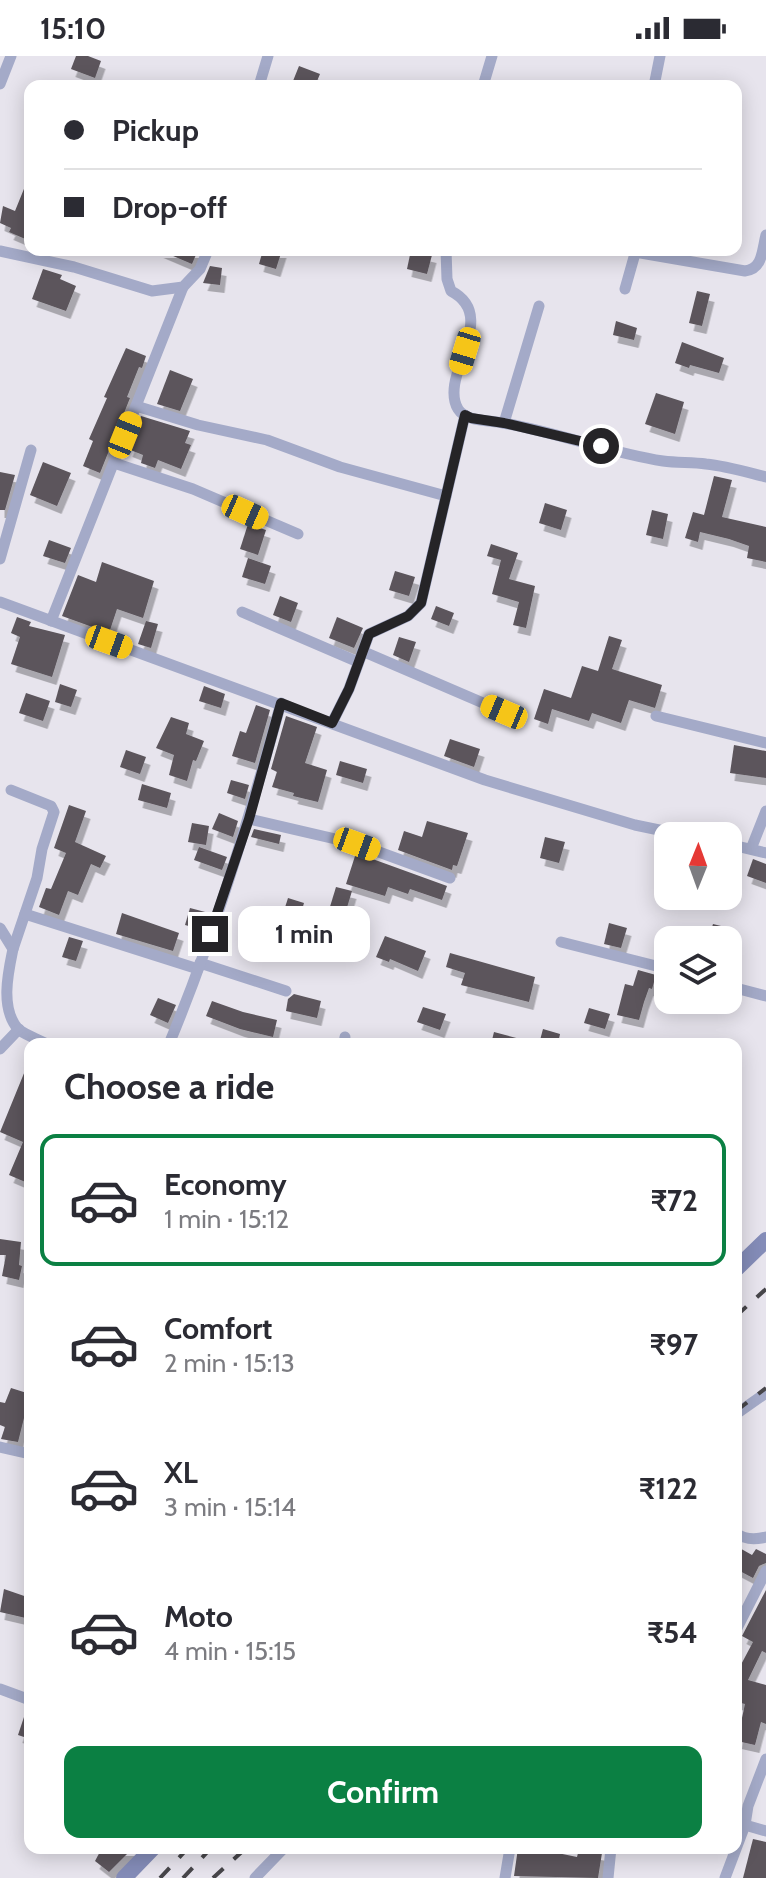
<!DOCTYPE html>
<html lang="en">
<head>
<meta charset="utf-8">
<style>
	body { margin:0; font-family:Cabin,sans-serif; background:#f7f7f7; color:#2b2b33; height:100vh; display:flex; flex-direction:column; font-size:30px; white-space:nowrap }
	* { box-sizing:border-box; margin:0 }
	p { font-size:26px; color:#7c7c81 }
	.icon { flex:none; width:44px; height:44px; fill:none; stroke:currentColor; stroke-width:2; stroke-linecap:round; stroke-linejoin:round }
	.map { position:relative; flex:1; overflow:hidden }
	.side { position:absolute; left:24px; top:982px; width:718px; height:816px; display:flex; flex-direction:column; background:#fff; border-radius:16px; box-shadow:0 4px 20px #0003 }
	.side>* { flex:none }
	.hud { position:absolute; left:24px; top:24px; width:718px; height:176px; border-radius:16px; box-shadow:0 4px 20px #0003; display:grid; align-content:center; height:176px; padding:0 40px; background:#fff }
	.needle { width:52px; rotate:1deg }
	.controls { position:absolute; left:654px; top:766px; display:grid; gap:16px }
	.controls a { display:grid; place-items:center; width:88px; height:88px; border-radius:16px; background:#fff; box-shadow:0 4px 20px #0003; font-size:40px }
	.end { position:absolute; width:36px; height:36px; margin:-18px; border:10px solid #252427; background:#fff; box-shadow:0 0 0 4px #fff }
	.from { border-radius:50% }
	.bubble { position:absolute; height:56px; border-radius:16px; background:#fff; box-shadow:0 4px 20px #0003; font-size:26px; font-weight:800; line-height:56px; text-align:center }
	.car { position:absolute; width:24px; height:48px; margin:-24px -12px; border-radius:10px; box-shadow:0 0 6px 2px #0007; background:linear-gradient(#f5c518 24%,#345 0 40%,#f5c518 0 76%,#345 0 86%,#f5c518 0) }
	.hud b { display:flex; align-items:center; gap:28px; height:76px; font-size:30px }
	.hud b+b { border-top:2px solid #e1e1e2 }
	.hud i { width:20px; height:20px; background:#2b2b33 }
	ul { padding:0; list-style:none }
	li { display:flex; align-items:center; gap:24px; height:132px; margin:0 16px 12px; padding:0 24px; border:4px solid transparent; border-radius:16px }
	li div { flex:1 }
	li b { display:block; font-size:30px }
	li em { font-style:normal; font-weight:800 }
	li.selected { border-color:#0b8043 }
	li>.icon { width:72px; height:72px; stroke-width:1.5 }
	h2 { padding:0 40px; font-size:36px; line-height:96px }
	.cta { display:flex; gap:16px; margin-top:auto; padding:16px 40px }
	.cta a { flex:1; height:92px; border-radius:16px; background:#0b8043; color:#fff; font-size:32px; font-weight:800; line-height:92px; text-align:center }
	.status { display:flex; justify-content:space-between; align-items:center; height:56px; padding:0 40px; background:#fff; direction:ltr }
	.status svg { height:22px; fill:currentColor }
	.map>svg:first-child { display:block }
</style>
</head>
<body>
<div class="status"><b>15:10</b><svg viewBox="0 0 49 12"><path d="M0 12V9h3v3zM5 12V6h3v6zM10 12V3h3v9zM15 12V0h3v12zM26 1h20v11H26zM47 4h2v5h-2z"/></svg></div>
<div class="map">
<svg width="766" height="1822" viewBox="0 0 766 1822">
	<defs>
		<filter id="shadow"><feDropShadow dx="4.5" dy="8" stdDeviation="0" flood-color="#0004"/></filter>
	</defs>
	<rect width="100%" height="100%" fill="#e7e4ed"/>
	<g fill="#5b555b" filter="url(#shadow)">
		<polygon points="76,0 88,0 101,5 95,22 71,13"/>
		<polygon points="299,10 320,18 315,30 291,30"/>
		<polygon points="30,118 30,185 9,176 11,172 0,167 3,150 15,155"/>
		<polygon points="159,194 198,194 192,208"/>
		<polygon points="263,194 282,194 276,213 259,208"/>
		<polygon points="411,194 432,199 427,218 407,213"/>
		<polygon points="210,210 222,212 220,229 203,227"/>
		<polygon points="43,213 62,219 60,223 76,230 66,255 32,243"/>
		<polygon points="697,235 710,238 702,270 689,267"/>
		<polygon points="616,265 637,272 634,284 613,279"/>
		<polygon points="682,286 724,302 719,317 690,309 689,312 675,307"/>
		<polygon points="126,292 146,300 142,312 139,311 127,341 130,342 100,417 83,410 93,385 89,383 107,342 104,341"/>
		<polygon points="170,314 193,323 180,355 157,348"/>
		<polygon points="656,337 684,346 675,378 645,368"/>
		<polygon points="141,360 190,375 185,387 191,389 181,413 158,404 155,412 141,407 143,399 128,393"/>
		<polygon points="43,406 71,417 57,450 30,439"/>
		<polygon points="0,416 15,419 5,454 0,454"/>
		<polygon points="714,420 732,424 722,461 766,471 766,506 747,502 749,490 729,483 700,476 698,486 685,482 693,456 704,459"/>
		<polygon points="545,447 567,454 561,474 539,467"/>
		<polygon points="652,454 668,458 663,483 646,479"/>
		<polygon points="248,468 266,474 258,499 240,493"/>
		<polygon points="49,484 71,492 65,507 43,500"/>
		<polygon points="491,488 518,497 509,523 535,530 526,572 513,569 519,546 492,538 501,504 487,500"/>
		<polygon points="248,502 271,510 265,528 242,521"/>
		<polygon points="102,506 154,525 143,562 117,553 109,577 62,560 78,519 96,526"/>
		<polygon points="395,515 415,521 409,540 389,534"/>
		<polygon points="280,540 298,547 291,566 273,559"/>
		<polygon points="436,550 454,557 449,570 431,563"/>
		<polygon points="17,561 31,566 29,570 65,579 52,621 11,608 20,581 11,577"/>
		<polygon points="337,561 363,572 354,592 329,582"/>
		<polygon points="146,565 158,568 151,592 138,588"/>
		<polygon points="609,580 622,584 612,613 662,629 655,652 629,644 621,667 592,657 589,665 552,653 548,668 534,663 544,633 571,642 582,610 598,615"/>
		<polygon points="399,581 416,586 409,606 393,599"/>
		<polygon points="60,628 77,634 71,651 55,646"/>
		<polygon points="204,630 225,638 221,652 199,645"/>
		<polygon points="26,637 50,645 43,665 19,657"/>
		<polygon points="256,649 270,654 255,707 232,700 240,675 246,677"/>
		<polygon points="286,660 317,671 305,707 327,714 318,746 293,740 294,737 272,731 277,716 271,713"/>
		<polygon points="171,661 189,667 186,678 204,685 196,705 193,704 187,725 169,719 174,699 156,692"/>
		<polygon points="450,683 480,693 474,711 444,700"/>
		<polygon points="734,689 766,695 766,722 730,717"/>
		<polygon points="126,694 146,701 140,718 120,711"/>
		<polygon points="340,705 367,713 363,727 336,719"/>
		<polygon points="231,724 249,729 245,743 227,737"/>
		<polygon points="142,728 171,737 167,752 138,744"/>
		<polygon points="69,749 86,755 75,786 106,800 100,812 91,808 78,839 68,835 59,859 39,851 46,832 51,833 66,797 54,792"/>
		<polygon points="219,757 238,765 233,781 212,773"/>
		<polygon points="427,765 468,777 457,810 453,809 452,814 398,794 404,775 422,781"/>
		<polygon points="192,767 209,770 206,789 188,786"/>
		<polygon points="254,773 281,779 279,788 251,781"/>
		<polygon points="545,781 565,786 559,807 540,802"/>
		<polygon points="199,791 227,801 222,814 194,804"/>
		<polygon points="356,797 447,830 442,844 410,833 408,838 388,831 385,840 346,828"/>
		<polygon points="753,803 766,808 766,827 747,820"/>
		<polygon points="336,831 352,835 345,858 329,854"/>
		<polygon points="288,842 304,847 298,868 281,864"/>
		<polygon points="190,852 209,857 203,874 185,869"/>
		<polygon points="122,857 179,877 173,895 116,878"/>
		<polygon points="609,867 627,872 621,892 604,888"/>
		<polygon points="713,868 729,872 726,884 708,884"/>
		<polygon points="385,880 426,895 418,915 390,903 389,906 376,901"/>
		<polygon points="69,881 83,885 76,905 62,901"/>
		<polygon points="450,897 535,921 529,946 461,929 465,917 446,911"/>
		<polygon points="638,914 656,919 652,933 649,932 644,946 639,964 617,959 625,928 633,930"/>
		<polygon points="294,938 321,945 317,962 286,955 288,943"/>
		<polygon points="158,942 176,949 168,967 150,959"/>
		<polygon points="212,945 243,956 277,964 273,981 240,973 206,960"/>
		<polygon points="423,951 446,958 440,974 417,966"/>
		<polygon points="589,952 610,958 605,973 584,967"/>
		<polygon points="543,973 560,978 558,988 539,988"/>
		<polygon points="494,976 524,984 524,988 491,988"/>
		<polygon points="29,1005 30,1005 30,1128 9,1119 23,1086 0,1076"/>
		<polygon points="0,1183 21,1186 19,1209 22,1210 19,1224 2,1220 6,1199 0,1199"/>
		<polygon points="11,1332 30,1338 18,1386 1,1383 5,1371 0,1369 0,1346 5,1347"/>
		<polygon points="736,1490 752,1499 756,1493 766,1498 766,1507 759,1510 753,1522 736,1513"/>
		<polygon points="4,1533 30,1542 30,1563 0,1556"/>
		<polygon points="766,1534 766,1597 762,1595 748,1624 766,1629 766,1668 761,1666 755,1689 737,1685 745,1648 737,1646 736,1648 736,1618 753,1586 742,1580"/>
		<polygon points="27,1652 30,1652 30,1683 18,1679"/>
		<polygon points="753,1783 766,1786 766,1822 743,1822"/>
		<polygon points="102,1792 133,1792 109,1816 95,1805"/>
		<polygon points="518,1792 544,1792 543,1794 577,1801 579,1793 602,1797 598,1822 514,1820"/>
	</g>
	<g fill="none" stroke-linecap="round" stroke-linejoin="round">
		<g stroke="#a4aac8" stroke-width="11">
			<polyline points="0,28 11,0"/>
			<polyline points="259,30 268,0"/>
			<polyline points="483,30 492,0"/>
			<polyline points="654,30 660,0"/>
			<path d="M446 194 447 223 451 235C501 261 438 319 458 353 466 366 489 364 503 367 557 376 609 397 663 405 678 407 692 406 706 408 726 410 746 416 766 421"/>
			<polyline points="0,195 74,211 152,235 183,231 200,213 208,194"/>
			<path d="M635 196 745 215C763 213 762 194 766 179"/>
			<polyline points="625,233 636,194"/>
			<polyline points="136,350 198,369 267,384 340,411 446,440"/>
			<polyline points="504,367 539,250"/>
			<polyline points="114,407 193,433 298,478"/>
			<polyline points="0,503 31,394"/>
			<polyline points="0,546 485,724 635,769 688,780"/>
			<polyline points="242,556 358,606"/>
			<polyline points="51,565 183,231"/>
			<polyline points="362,595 504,656"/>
			<polyline points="656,660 766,687"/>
			<polyline points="332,667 349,633 369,578 408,560 421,547 465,359"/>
			<polyline points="11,734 51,750 54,756 42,793 37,822 13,893"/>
			<polyline points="249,763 357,788 450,822"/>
			<polyline points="728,788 766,797"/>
			<polyline points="751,793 766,755"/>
			<polyline points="25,858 198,913"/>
			<path d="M0 872 13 893C8 917 0 952 18 973 25 979 38 983 47 988"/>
			<polyline points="561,886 668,913"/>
			<polyline points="200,907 286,935"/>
			<polyline points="728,930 766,940"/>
			<path d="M169 988C215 878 249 762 281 647"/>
			<polyline points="344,988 345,981"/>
			<polyline points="0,993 19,973"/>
			<polyline points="736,1358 766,1337"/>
			<polyline points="0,1391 30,1398"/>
			<path d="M736 1477C745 1484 755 1484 766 1481"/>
			<polyline points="736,1574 766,1515"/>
			<polyline points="0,1633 30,1644"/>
			<polyline points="745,1769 748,1750 766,1703"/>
			<polyline points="255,1822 284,1792"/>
			<polyline points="505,1822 510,1792"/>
			<polyline points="608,1822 611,1792"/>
			<polyline points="725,1822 745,1769 766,1775"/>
		</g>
		<g stroke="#848cb8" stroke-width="16">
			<polyline points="736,1213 766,1184"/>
			<polyline points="124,1822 153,1792"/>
		</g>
		<g stroke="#47464a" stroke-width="4" stroke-dasharray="14 14" stroke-linecap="butt">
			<polyline points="736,1260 766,1233"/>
			<polyline points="736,1355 766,1332"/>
			<polyline points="160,1822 188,1792"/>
			<polyline points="183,1822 211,1792"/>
			<polyline points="213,1822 246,1792"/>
		</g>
	</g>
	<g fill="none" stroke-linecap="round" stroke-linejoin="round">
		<polyline stroke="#252427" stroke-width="10" points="210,878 249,763 281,647 332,667 349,633 369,578 408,560 421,547 465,359 471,362 504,367 601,390"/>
	</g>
</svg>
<div class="controls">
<a><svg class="needle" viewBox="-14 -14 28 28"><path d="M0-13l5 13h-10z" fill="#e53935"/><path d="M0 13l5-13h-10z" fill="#7c7c81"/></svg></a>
<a><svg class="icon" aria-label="layers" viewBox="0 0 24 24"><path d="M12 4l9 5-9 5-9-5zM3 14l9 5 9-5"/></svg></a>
</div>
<i class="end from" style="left:601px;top:390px"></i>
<i class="end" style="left:210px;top:878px"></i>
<div class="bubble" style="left:238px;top:850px;width:132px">1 min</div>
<i class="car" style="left:465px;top:295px;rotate:197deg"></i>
<i class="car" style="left:125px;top:379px;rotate:22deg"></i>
<i class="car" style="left:245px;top:456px;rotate:114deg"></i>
<i class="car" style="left:109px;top:586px;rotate:110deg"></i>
<i class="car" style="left:504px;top:656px;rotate:293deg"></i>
<i class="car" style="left:357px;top:788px;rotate:110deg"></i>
<div class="hud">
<b><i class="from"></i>Pickup</b>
<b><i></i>Drop-off</b>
</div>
<section class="side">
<h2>Choose a ride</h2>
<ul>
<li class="selected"><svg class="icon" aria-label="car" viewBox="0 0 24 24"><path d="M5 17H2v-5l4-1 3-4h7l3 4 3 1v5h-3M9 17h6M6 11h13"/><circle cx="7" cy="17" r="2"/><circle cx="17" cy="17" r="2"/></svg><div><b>Economy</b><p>1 min · 15:12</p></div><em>₹72</em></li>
<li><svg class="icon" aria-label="car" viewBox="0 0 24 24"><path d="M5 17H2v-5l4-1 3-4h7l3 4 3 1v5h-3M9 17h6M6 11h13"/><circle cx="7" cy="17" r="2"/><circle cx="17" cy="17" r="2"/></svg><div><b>Comfort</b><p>2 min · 15:13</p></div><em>₹97</em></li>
<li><svg class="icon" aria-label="car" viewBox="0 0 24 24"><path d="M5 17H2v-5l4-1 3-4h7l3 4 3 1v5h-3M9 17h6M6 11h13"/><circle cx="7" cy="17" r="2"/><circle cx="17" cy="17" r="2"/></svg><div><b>XL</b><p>3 min · 15:14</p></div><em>₹122</em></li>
<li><svg class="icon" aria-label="car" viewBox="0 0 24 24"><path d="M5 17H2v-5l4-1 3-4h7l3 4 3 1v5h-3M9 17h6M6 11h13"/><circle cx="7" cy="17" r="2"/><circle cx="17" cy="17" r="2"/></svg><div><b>Moto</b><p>4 min · 15:15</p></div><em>₹54</em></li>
</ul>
<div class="cta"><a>Confirm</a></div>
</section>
</div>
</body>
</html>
